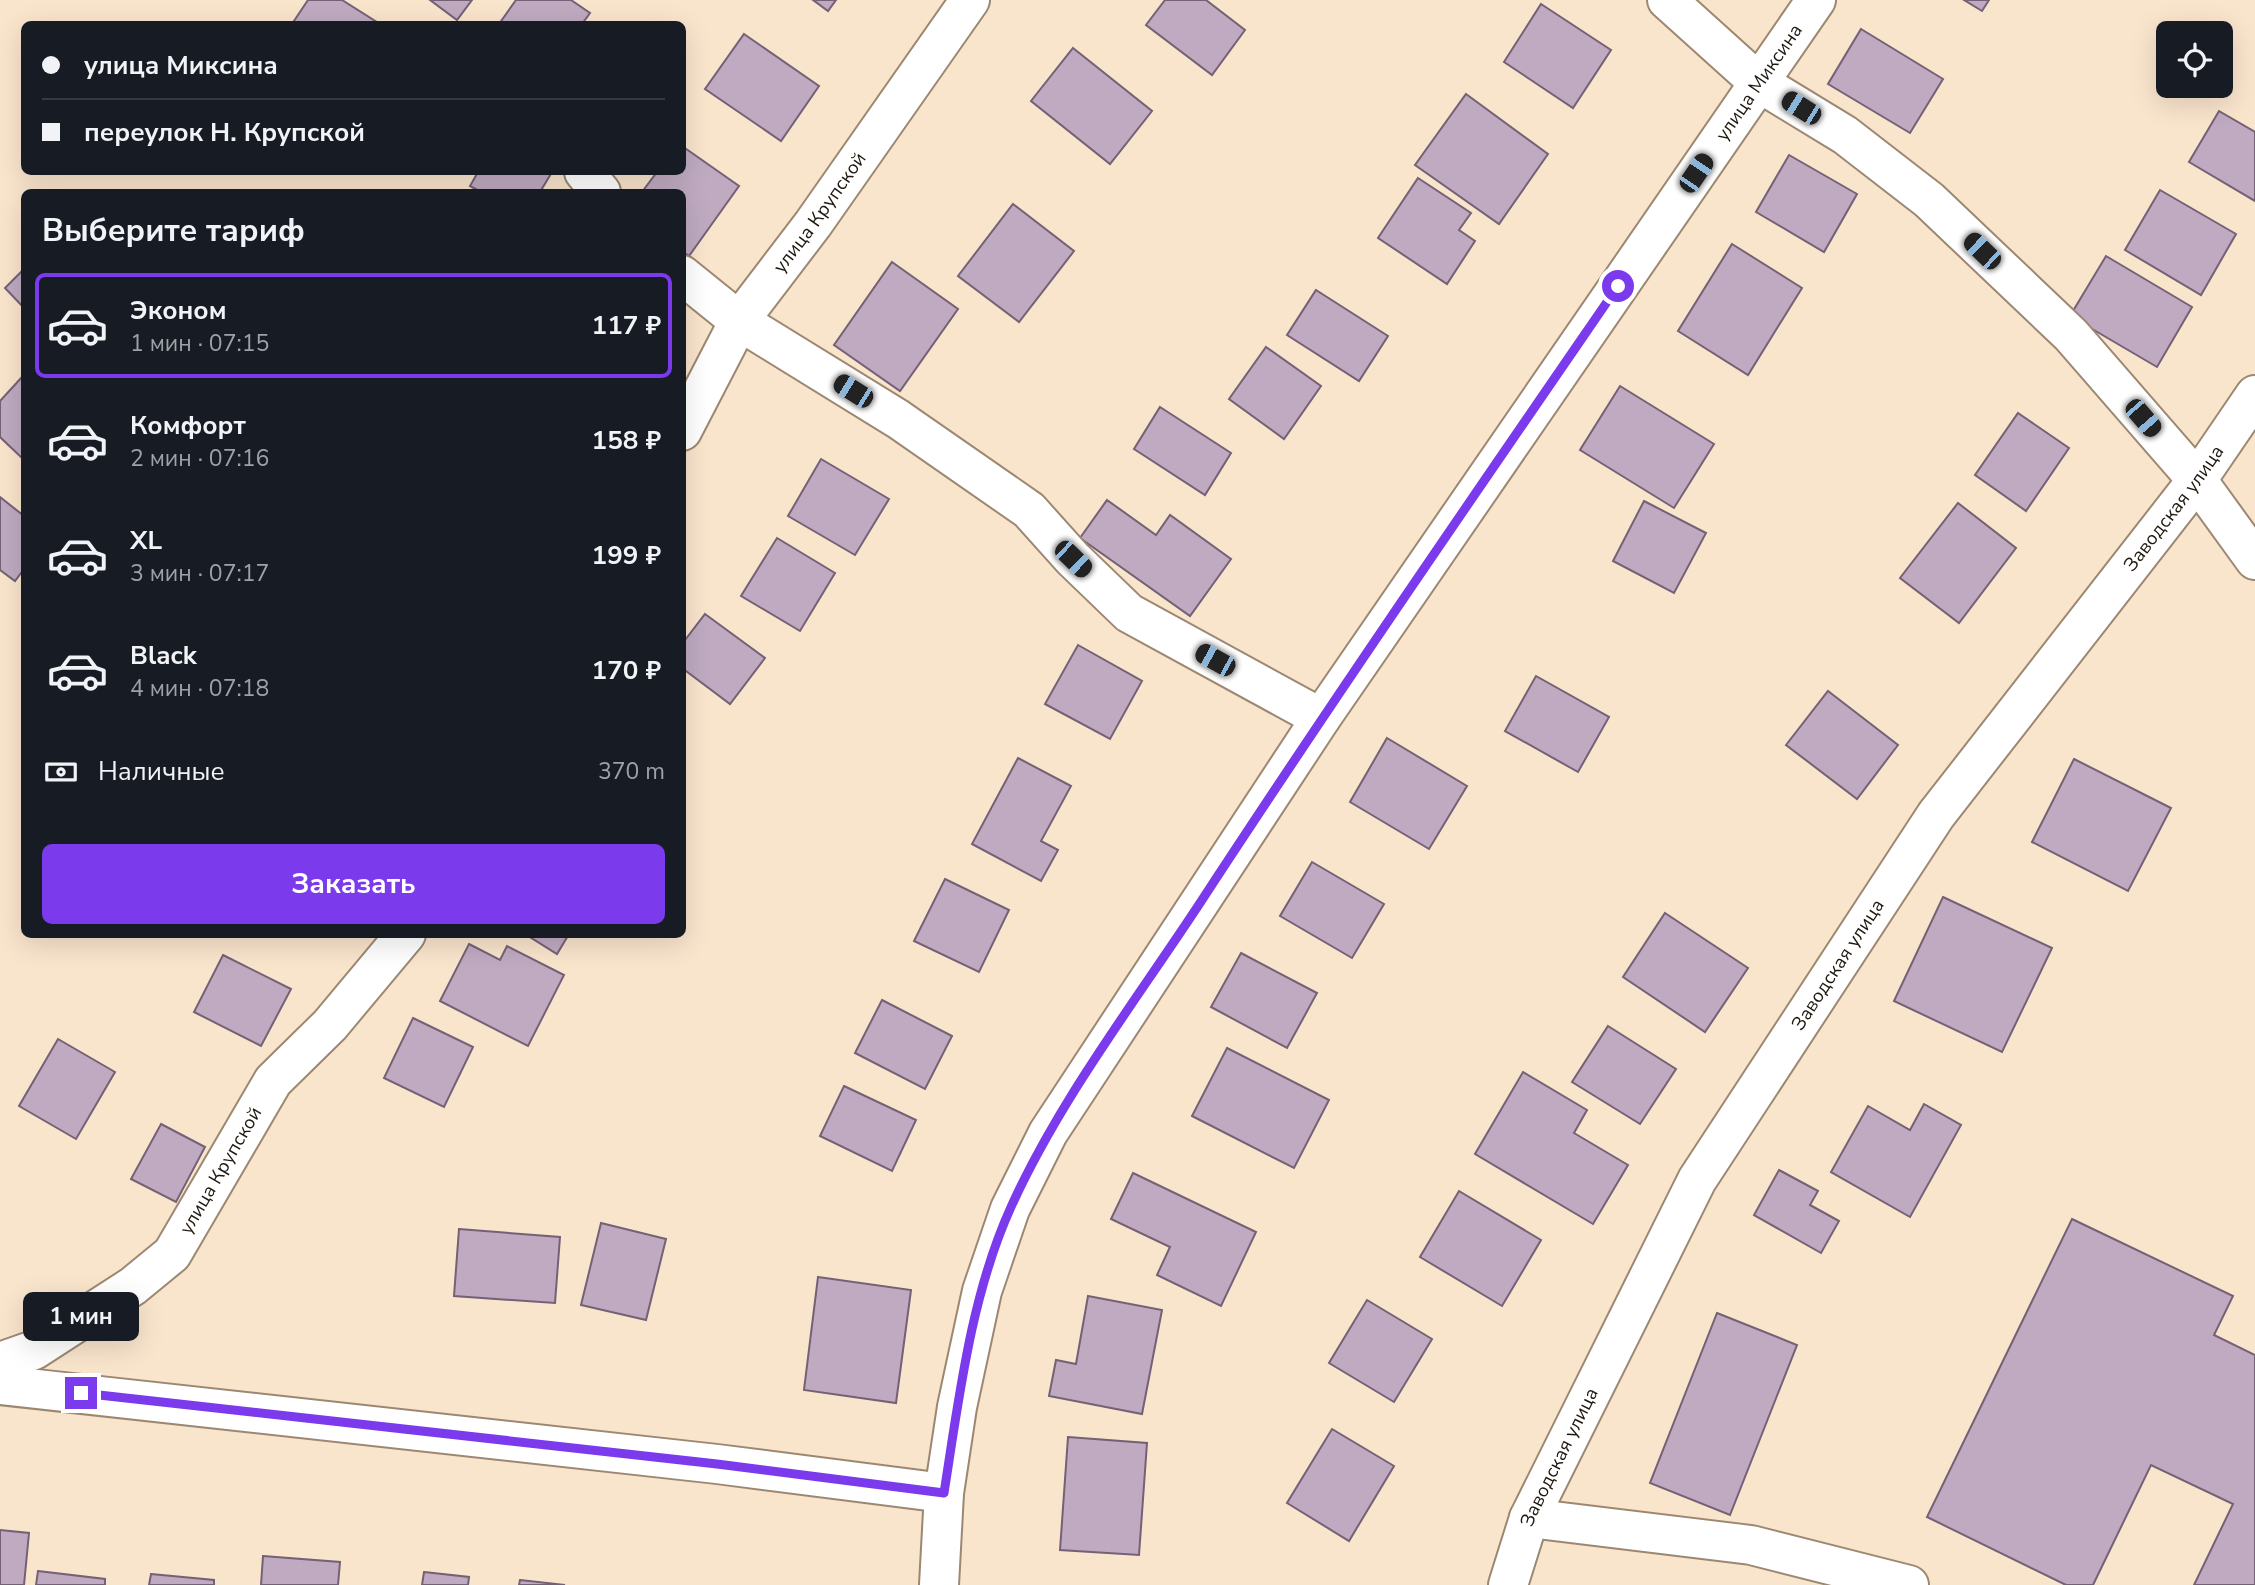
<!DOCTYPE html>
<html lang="ru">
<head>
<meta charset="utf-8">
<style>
	body { margin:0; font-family:"Nunito Sans",sans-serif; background:#20242c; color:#f1f3f6; height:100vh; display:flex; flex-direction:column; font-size:26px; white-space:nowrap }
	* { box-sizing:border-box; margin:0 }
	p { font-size:23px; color:#9ea1a6 }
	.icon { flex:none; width:38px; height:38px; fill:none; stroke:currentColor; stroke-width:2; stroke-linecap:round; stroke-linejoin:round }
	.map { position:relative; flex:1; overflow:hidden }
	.sheet { position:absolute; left:21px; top:189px; width:665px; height:749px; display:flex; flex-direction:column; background:#171b24; border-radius:10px; box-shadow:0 7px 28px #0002 }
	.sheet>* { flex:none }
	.guide { position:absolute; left:21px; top:21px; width:665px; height:154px; border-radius:10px; box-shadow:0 7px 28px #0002; display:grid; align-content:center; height:154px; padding:0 21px; background:#171b24 }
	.tools { position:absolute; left:2156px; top:21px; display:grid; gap:14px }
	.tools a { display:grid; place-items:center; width:77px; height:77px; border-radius:10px; background:#171b24; box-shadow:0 7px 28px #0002; font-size:35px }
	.end { position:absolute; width:32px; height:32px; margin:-16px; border:9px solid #7c3aed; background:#fff; box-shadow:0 0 0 4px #fff }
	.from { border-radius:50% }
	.bubble { position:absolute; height:49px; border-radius:10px; background:#171b24; box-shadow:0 7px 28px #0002; font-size:23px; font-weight:700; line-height:49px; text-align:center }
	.car { position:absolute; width:21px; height:42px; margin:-21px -10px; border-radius:9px; box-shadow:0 0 5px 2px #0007; background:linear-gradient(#222 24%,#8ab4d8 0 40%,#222 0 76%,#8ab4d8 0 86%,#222 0) }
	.guide b { display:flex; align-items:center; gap:24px; height:66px; font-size:26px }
	.guide b+b { border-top:2px solid #363941 }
	.guide i { width:18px; height:18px; background:#f1f3f6 }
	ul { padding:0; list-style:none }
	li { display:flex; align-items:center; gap:21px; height:105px; margin:0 14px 10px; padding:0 7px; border:4px solid transparent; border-radius:10px }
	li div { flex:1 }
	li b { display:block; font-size:26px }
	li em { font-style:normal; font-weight:700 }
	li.selected { border-color:#7c3aed }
	li>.icon { width:63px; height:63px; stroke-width:1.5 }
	h2 { padding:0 21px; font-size:32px; line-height:84px }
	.pay { display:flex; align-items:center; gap:18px; height:77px; padding:0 21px; font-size:26px }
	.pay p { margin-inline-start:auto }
	.button { display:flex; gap:14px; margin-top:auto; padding:14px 21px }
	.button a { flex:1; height:80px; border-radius:10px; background:#7c3aed; color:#fff; font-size:28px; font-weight:700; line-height:80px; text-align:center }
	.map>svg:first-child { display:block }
</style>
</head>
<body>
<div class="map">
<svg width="2255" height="1585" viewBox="0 0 2255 1585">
	<rect width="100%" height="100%" fill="#f9e4cc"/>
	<g fill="#bfaac1" stroke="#746175" stroke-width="2">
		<polygon points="308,0 342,0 380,24 292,24"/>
		<polygon points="430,0 472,0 457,20"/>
		<polygon points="516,0 571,0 590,13 582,24 499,24"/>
		<polygon points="813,0 836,0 828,11"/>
		<polygon points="1165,0 1206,0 1245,30 1212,75 1146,25"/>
		<polygon points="1964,0 1989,0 1982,11"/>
		<polygon points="1541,4 1611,50 1573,108 1504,62"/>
		<polygon points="1861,29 1943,79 1910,133 1828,84"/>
		<polygon points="744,34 819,86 781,141 705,89"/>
		<polygon points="1073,48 1152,111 1110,164 1031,101"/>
		<polygon points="1466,94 1548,154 1499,224 1415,165"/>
		<polygon points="2219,111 2255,132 2255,201 2189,162"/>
		<polygon points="682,146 739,186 689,256 682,251 682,192 642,192 657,172 682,172"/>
		<polygon points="1789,155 1857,194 1824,252 1756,212"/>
		<polygon points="478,172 552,172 540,192 481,192 470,186"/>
		<polygon points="1418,178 1471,213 1459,230 1475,241 1447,284 1378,238"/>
		<polygon points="2160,190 2236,234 2201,295 2125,250"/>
		<polygon points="1013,204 1074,251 1019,322 958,276"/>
		<polygon points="1732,244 1802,288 1748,375 1678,331"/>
		<polygon points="2106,256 2192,307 2157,367 2070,316"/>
		<polygon points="892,262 958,309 900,391 834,345"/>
		<polygon points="24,269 24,308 5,288"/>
		<polygon points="1316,290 1388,336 1359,381 1287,335"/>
		<polygon points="1266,347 1321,386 1284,439 1229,399"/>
		<polygon points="22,377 24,379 24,460 0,437 0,401"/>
		<polygon points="1620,386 1714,444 1674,508 1580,450"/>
		<polygon points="1160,407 1231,453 1205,495 1134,449"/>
		<polygon points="2018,413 2069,448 2026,511 1975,475"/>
		<polygon points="821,459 889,499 855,555 788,516"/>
		<polygon points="0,497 24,516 24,569 15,581 0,570"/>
		<polygon points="1107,500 1156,535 1170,515 1231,559 1190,616 1080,538"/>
		<polygon points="1644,501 1706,533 1674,593 1613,561"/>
		<polygon points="1958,503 2016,548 1959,623 1900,578"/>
		<polygon points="777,538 835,573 800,631 741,596"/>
		<polygon points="705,614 765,658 730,704 682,668 682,644"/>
		<polygon points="1078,645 1142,681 1110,739 1045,704"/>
		<polygon points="1536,676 1609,717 1578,772 1505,731"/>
		<polygon points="1828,691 1898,745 1857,799 1786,745"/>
		<polygon points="1387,738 1467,786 1429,849 1350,802"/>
		<polygon points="1018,758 1071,786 1041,841 1058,850 1041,881 972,844"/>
		<polygon points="2074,759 2171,808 2128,891 2032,842"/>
		<polygon points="1312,862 1384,904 1352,958 1280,916"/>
		<polygon points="945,879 1009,910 979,972 914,941"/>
		<polygon points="1943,897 2052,948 2002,1052 1894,1001"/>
		<polygon points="1665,913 1748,968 1705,1032 1623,977"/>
		<polygon points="525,934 569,934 557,954"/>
		<polygon points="469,944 500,960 507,946 564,975 528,1046 440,1001"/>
		<polygon points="1241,953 1317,993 1287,1048 1211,1007"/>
		<polygon points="223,955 291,989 261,1046 194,1012"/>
		<polygon points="882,1000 952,1036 925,1089 855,1053"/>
		<polygon points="413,1018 473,1047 444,1107 384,1078"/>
		<polygon points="1608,1026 1676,1069 1640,1124 1572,1082"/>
		<polygon points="58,1039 115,1072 76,1139 19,1106"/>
		<polygon points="1227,1048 1329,1100 1294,1168 1192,1116"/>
		<polygon points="1523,1072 1587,1110 1574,1133 1628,1165 1593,1224 1475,1154"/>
		<polygon points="844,1086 916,1120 892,1171 820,1136"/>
		<polygon points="1924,1104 1961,1125 1910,1217 1831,1172 1868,1106 1910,1130"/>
		<polygon points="161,1124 205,1147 176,1202 131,1179"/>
		<polygon points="1779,1170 1818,1191 1810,1205 1839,1221 1821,1253 1754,1215"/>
		<polygon points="1133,1173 1256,1232 1221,1306 1157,1275 1170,1247 1111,1219"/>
		<polygon points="1459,1191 1541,1240 1502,1306 1420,1257"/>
		<polygon points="2072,1219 2233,1296 2214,1335 2255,1355 2255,1585 2194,1585 2233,1504 2151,1465 2093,1585 2066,1585 1927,1517"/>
		<polygon points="601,1223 666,1239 646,1320 581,1305"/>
		<polygon points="459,1229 560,1237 555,1303 454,1296"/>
		<polygon points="818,1277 911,1290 896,1403 804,1390"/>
		<polygon points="1088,1296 1162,1310 1142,1414 1049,1396 1056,1360 1076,1364"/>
		<polygon points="1367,1300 1432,1339 1394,1402 1329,1363"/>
		<polygon points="1717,1313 1797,1345 1730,1515 1650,1483"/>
		<polygon points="1332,1429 1394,1466 1349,1541 1287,1503"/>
		<polygon points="1068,1437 1147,1443 1139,1555 1060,1550"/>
		<polygon points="0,1530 29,1533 24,1585 0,1585"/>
		<polygon points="263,1556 340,1562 338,1585 261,1585"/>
		<polygon points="38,1571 105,1579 105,1585 36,1585"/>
		<polygon points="424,1572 469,1577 468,1585 422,1585"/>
		<polygon points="151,1574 214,1580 214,1585 149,1585"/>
		<polygon points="520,1580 565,1585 519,1585"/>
	</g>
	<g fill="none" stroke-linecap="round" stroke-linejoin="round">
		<defs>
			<g id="minor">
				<polyline points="1667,0 1758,82 1845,135 1929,200 2071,335 2197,480 2255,560"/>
				<polyline points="584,172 601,192"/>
				<polyline points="682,275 739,321 898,419 1029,510 1073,559 1129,613 1321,718"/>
				<path id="s1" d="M682 431 739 321 813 224 970 0"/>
				<path id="s2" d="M0 1362 34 1350 133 1286 172 1254 273 1081 330 1025 406 934"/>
				<polyline points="0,1385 717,1464 944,1493"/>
				<polyline points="1529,1518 1751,1545 1909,1585"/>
				<path id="s3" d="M939 1585 944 1493 957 1407 982 1291 1010 1209 1048 1133 1321 718 1816 0"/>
				<path id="s4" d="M1508 1585 1529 1518 1697 1180 1936 815 2197 480 2255 395"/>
			</g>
		</defs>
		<use href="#minor" stroke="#9c8872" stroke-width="42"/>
		<use href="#minor" stroke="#fff" stroke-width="38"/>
	</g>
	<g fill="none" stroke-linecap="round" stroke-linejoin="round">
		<path stroke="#7c3aed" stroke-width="9" d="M81 1393 717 1464 944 1493C959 1398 971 1295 1011 1207 1060 1099 1135 1002 1200 903 1336 695 1477 491 1618 286"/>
	</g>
	<g text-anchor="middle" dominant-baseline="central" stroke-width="5" stroke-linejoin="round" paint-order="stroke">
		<g font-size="19" fill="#1f180f" stroke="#fff">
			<text stroke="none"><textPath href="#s3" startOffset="1738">улица Миксина</textPath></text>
			<text stroke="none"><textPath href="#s1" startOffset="259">улица Крупской</textPath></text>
			<text stroke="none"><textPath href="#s4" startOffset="1272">Заводская улица</textPath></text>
			<text stroke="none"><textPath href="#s4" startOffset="705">Заводская улица</textPath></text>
			<text stroke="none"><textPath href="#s2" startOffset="301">улица Крупской</textPath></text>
			<text stroke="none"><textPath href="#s4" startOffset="138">Заводская улица</textPath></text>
		</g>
	</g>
</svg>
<div class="tools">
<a><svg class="icon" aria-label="locate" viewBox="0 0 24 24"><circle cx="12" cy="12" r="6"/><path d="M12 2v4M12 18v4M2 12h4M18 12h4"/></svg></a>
</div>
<i class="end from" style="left:1618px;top:286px"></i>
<i class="end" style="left:81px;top:1393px"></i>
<div class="bubble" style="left:23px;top:1292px;width:116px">1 мин</div>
<i class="car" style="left:1801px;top:108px;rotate:302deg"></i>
<i class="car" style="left:1696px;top:173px;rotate:34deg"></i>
<i class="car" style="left:1982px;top:251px;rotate:314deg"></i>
<i class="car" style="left:853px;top:391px;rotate:302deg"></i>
<i class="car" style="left:2143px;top:418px;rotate:139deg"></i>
<i class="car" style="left:1073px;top:559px;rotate:134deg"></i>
<i class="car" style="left:1215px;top:660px;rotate:299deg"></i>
<div class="guide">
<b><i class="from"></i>улица Миксина</b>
<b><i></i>переулок Н. Крупской</b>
</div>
<section class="sheet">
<h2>Выберите тариф</h2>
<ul>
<li class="selected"><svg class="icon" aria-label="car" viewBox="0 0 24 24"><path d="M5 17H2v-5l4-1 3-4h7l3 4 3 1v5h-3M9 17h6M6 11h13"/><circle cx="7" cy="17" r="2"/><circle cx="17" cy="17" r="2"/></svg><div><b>Эконом</b><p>1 мин · 07:15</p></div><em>117 ₽</em></li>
<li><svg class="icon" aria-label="car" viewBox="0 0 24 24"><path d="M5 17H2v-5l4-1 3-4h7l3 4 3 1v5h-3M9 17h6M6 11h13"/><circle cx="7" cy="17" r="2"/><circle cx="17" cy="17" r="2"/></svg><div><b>Комфорт</b><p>2 мин · 07:16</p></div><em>158 ₽</em></li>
<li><svg class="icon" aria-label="car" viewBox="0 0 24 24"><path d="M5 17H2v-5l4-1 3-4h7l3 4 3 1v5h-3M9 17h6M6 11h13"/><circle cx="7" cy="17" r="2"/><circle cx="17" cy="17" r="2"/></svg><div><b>XL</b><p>3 мин · 07:17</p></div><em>199 ₽</em></li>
<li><svg class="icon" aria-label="car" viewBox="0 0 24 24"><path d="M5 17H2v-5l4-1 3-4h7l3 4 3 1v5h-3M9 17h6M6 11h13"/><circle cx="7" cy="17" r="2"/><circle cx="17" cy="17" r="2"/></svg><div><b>Black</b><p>4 мин · 07:18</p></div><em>170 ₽</em></li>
</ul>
<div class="pay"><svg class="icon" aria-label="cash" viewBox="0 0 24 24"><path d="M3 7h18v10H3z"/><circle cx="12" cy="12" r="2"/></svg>Наличные<p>370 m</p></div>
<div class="button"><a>Заказать</a></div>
</section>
</div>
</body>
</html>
